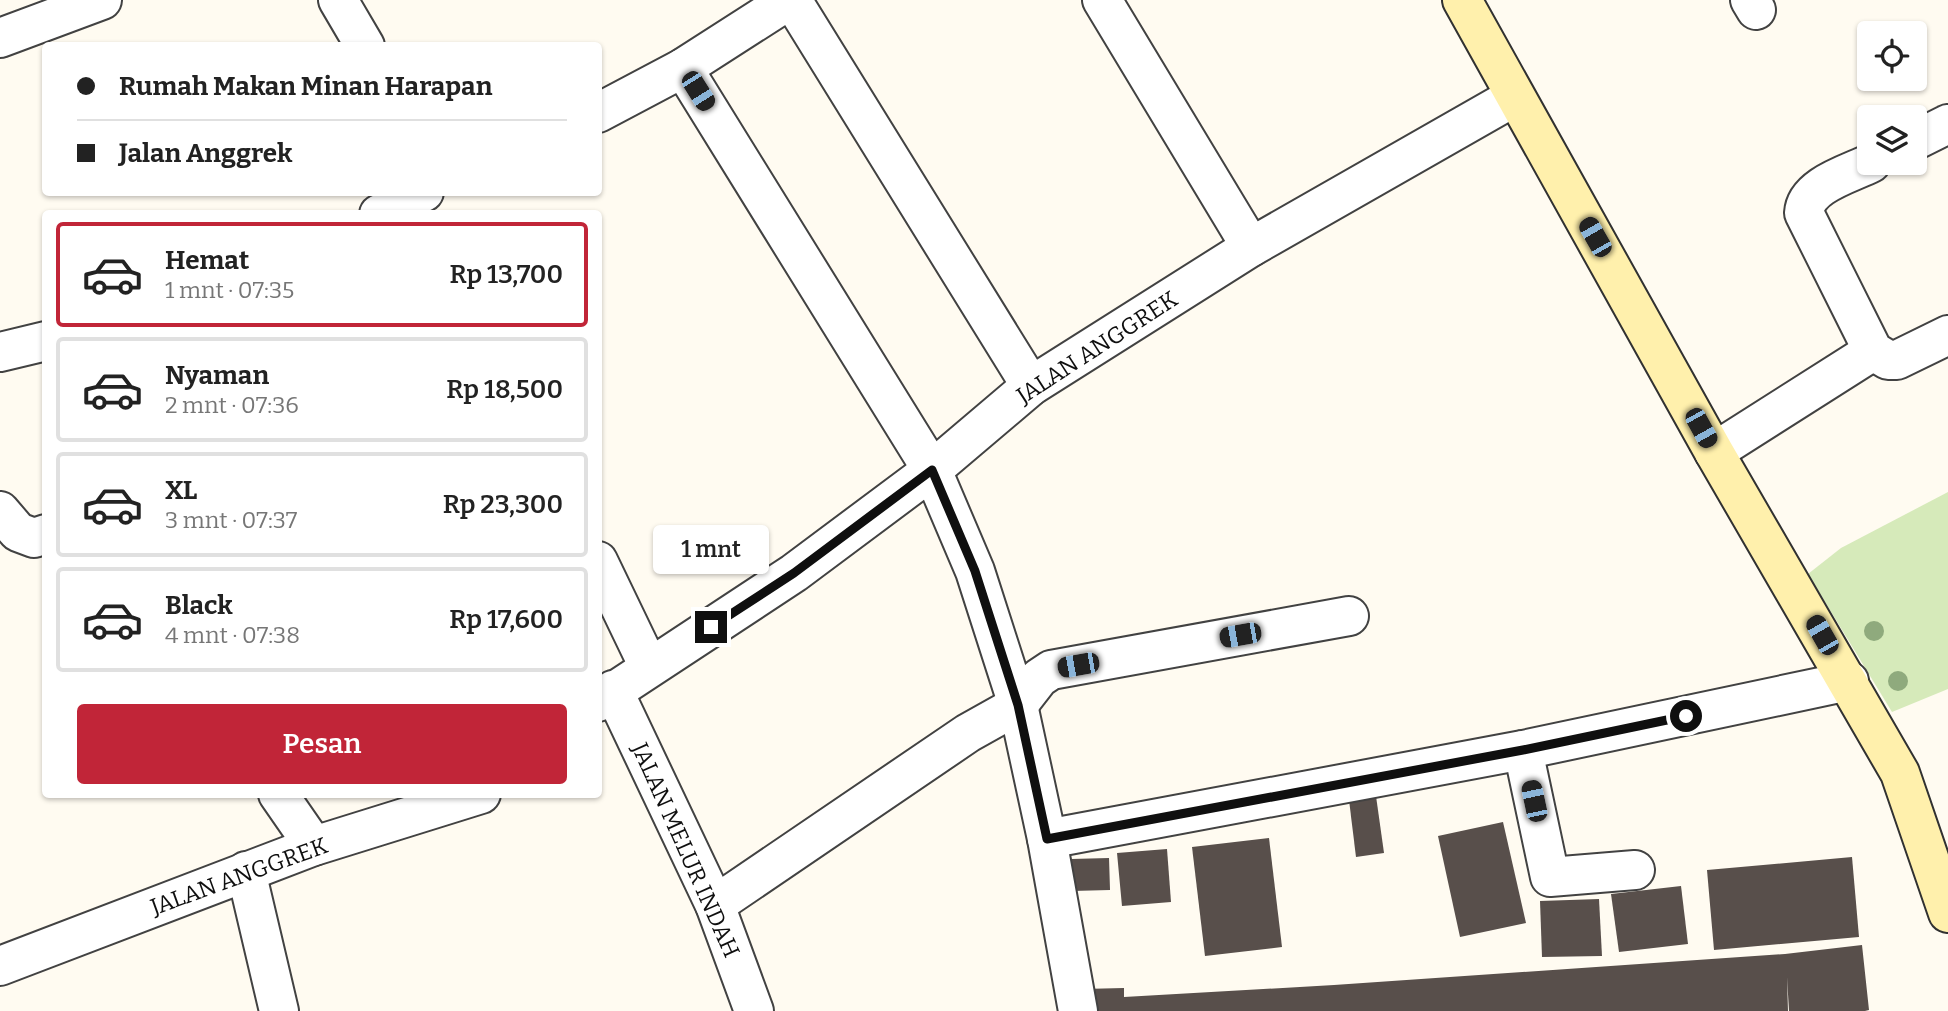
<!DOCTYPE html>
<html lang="id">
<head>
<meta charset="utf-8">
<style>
	body { margin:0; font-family:Bitter,serif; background:#f2f2f2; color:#222; height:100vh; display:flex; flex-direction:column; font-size:26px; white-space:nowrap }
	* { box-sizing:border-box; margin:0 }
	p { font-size:23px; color:#767676 }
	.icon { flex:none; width:38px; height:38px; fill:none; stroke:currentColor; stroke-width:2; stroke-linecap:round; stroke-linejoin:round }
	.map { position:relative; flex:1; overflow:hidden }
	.drawer { position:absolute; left:42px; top:210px; width:560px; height:588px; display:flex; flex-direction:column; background:#fff; border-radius:7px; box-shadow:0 2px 5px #0004 }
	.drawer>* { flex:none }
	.hud { position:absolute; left:42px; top:42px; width:560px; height:154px; border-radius:7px; box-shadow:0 2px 5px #0004; display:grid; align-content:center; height:154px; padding:0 35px; background:#fff }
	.controls { position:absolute; left:1857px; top:21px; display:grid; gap:14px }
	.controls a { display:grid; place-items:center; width:70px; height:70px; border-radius:7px; background:#fff; box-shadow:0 2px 5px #0004; font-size:35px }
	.end { position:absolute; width:32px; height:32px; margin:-16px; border:9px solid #0f0f0f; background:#fff; box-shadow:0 0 0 4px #fff }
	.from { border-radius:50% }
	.bubble { position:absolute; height:49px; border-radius:7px; background:#fff; box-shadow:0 2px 5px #0004; font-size:23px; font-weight:600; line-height:49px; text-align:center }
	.car { position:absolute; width:21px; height:42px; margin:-21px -10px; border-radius:9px; box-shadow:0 0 5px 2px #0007; background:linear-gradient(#222 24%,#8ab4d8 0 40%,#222 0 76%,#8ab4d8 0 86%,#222 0) }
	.hud b { display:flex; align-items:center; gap:24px; height:66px; font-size:26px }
	.hud b+b { border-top:2px solid #e0e0e0 }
	.hud i { width:18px; height:18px; background:#222 }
	ul { padding:12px 0 0; list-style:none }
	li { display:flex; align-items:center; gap:21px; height:105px; margin:0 14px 10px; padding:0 21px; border:4px solid #e0e0e0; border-radius:7px }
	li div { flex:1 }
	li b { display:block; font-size:26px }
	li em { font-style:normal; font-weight:600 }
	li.active { border-color:#c12538 }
	li>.icon { width:63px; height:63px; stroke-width:1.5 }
	.cta { display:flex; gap:14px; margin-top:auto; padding:14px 35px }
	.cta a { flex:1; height:80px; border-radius:7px; background:#c12538; color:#fff; font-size:28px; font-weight:600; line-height:80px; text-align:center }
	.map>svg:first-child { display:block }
</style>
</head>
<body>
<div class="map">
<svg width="1948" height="1011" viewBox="0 0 1948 1011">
	<rect width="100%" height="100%" fill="#fffbf1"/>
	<polygon fill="#d6eaba" points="1948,492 1948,689 1892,712 1808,574 1841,548"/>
	<g fill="#584f4b">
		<polygon points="1376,796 1384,853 1356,857 1349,800"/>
		<polygon points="1503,822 1526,923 1460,937 1438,836"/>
		<polygon points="1269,838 1282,947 1205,956 1192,847"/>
		<polygon points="1167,849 1171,902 1122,906 1117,853"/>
		<polygon points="1852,857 1859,937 1714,950 1707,870"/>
		<polygon points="1109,858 1110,890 1072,891 1071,859"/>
		<polygon points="1681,886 1688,944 1619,952 1611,894"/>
		<polygon points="1599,899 1602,956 1542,957 1540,901"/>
		<polygon points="1862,945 1869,1010 1865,1011 1789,1011 1787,977 1788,1011 1087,1011 1083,989 1124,988 1124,997 1334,985 1785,954"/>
	</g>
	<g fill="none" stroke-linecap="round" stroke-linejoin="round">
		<defs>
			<g id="street">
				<polyline points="338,0 365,46"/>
				<polyline points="792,0 1031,386"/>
				<polyline points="1102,0 1251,247"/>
				<polyline points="1750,0 1756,10"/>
				<polyline points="0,38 102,0"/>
				<polyline points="683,68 932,470 975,571 1018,705 1047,839 1078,1011"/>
				<polyline points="598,113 683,68 789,0"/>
				<polyline points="1914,141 1948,124"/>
				<path d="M1871 163C1849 174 1806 185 1804 213L1873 351 1888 360H1897L1948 335"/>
				<polyline points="379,214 424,192"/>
				<polyline points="0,352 46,341"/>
				<polyline points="1714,452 1873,351"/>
				<polyline points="0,511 18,532 34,538 46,534"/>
				<polyline points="598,561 649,667"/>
				<polyline points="613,690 715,905 754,1011"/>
				<polyline points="598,702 794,573 932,470 1031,386 1251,247 1514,97"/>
				<polyline points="1523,750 1550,877 1635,870"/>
				<polyline points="278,794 314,846"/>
				<polyline points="1047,839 1523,750 1849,681"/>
				<polyline points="246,871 279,1011"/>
				<polyline points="715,905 968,733 1018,705 1039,678 1051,670 1349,616"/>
				<polyline points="0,966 314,846 481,794"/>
			</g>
			<polyline id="secondary" points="1462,0 1714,452 1900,773 1948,913"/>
		</defs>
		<use href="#street" stroke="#424242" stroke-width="42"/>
		<use href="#secondary" stroke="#313131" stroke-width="42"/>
		<use href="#street" stroke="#fff" stroke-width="38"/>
		<use href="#secondary" stroke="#fff0ac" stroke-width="38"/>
	</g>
	<g fill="#8faa7d">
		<circle cx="1874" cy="631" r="10"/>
		<circle cx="1898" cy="681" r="10"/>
	</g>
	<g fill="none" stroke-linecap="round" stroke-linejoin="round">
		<polyline stroke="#0f0f0f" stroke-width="9" points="711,627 794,573 932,470 975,571 1018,705 1047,839 1523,750 1686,716"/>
	</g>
	<g text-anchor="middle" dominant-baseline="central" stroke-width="7" stroke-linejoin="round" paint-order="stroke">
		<g font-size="23" fill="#0f0f0f" stroke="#fff">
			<text transform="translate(1097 347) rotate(-33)">JALAN ANGGREK</text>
			<text transform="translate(686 850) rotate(66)">JALAN MELUR INDAH</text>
			<text transform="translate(239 876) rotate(-20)">JALAN ANGGREK</text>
		</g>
	</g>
</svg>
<div class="controls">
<a><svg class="icon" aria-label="locate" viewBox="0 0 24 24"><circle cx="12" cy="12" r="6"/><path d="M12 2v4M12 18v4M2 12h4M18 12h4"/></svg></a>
<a><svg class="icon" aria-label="layers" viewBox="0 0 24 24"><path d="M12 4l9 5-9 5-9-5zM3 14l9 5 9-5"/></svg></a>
</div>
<i class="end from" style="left:1686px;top:716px"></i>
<i class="end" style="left:711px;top:627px"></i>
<div class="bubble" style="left:653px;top:525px;width:116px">1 mnt</div>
<i class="car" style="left:698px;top:91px;rotate:148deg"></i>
<i class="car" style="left:1595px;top:237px;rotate:330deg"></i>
<i class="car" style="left:1701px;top:428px;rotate:151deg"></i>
<i class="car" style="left:1240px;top:635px;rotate:260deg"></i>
<i class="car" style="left:1822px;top:635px;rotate:330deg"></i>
<i class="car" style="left:1078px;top:665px;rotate:260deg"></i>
<i class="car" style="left:1534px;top:801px;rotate:348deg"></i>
<div class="hud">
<b><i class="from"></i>Rumah Makan Minan Harapan</b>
<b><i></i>Jalan Anggrek</b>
</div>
<section class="drawer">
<ul>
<li class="active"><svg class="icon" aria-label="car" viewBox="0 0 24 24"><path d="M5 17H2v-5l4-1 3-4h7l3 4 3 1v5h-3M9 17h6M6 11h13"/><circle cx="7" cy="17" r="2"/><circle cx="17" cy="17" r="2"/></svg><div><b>Hemat</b><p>1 mnt · 07:35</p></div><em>Rp 13,700</em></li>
<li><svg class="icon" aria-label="car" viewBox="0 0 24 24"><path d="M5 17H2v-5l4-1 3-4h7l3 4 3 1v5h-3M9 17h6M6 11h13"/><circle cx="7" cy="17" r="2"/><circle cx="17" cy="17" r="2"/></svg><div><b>Nyaman</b><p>2 mnt · 07:36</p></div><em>Rp 18,500</em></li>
<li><svg class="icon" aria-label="car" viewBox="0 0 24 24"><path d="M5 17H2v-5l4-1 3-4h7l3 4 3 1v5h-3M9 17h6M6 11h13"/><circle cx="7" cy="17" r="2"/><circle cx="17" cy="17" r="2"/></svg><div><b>XL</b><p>3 mnt · 07:37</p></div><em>Rp 23,300</em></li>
<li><svg class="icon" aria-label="car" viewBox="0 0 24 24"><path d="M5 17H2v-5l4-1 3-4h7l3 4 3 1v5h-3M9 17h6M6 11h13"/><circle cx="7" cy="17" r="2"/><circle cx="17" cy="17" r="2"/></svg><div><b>Black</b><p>4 mnt · 07:38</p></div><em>Rp 17,600</em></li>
</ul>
<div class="cta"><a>Pesan</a></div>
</section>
</div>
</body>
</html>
